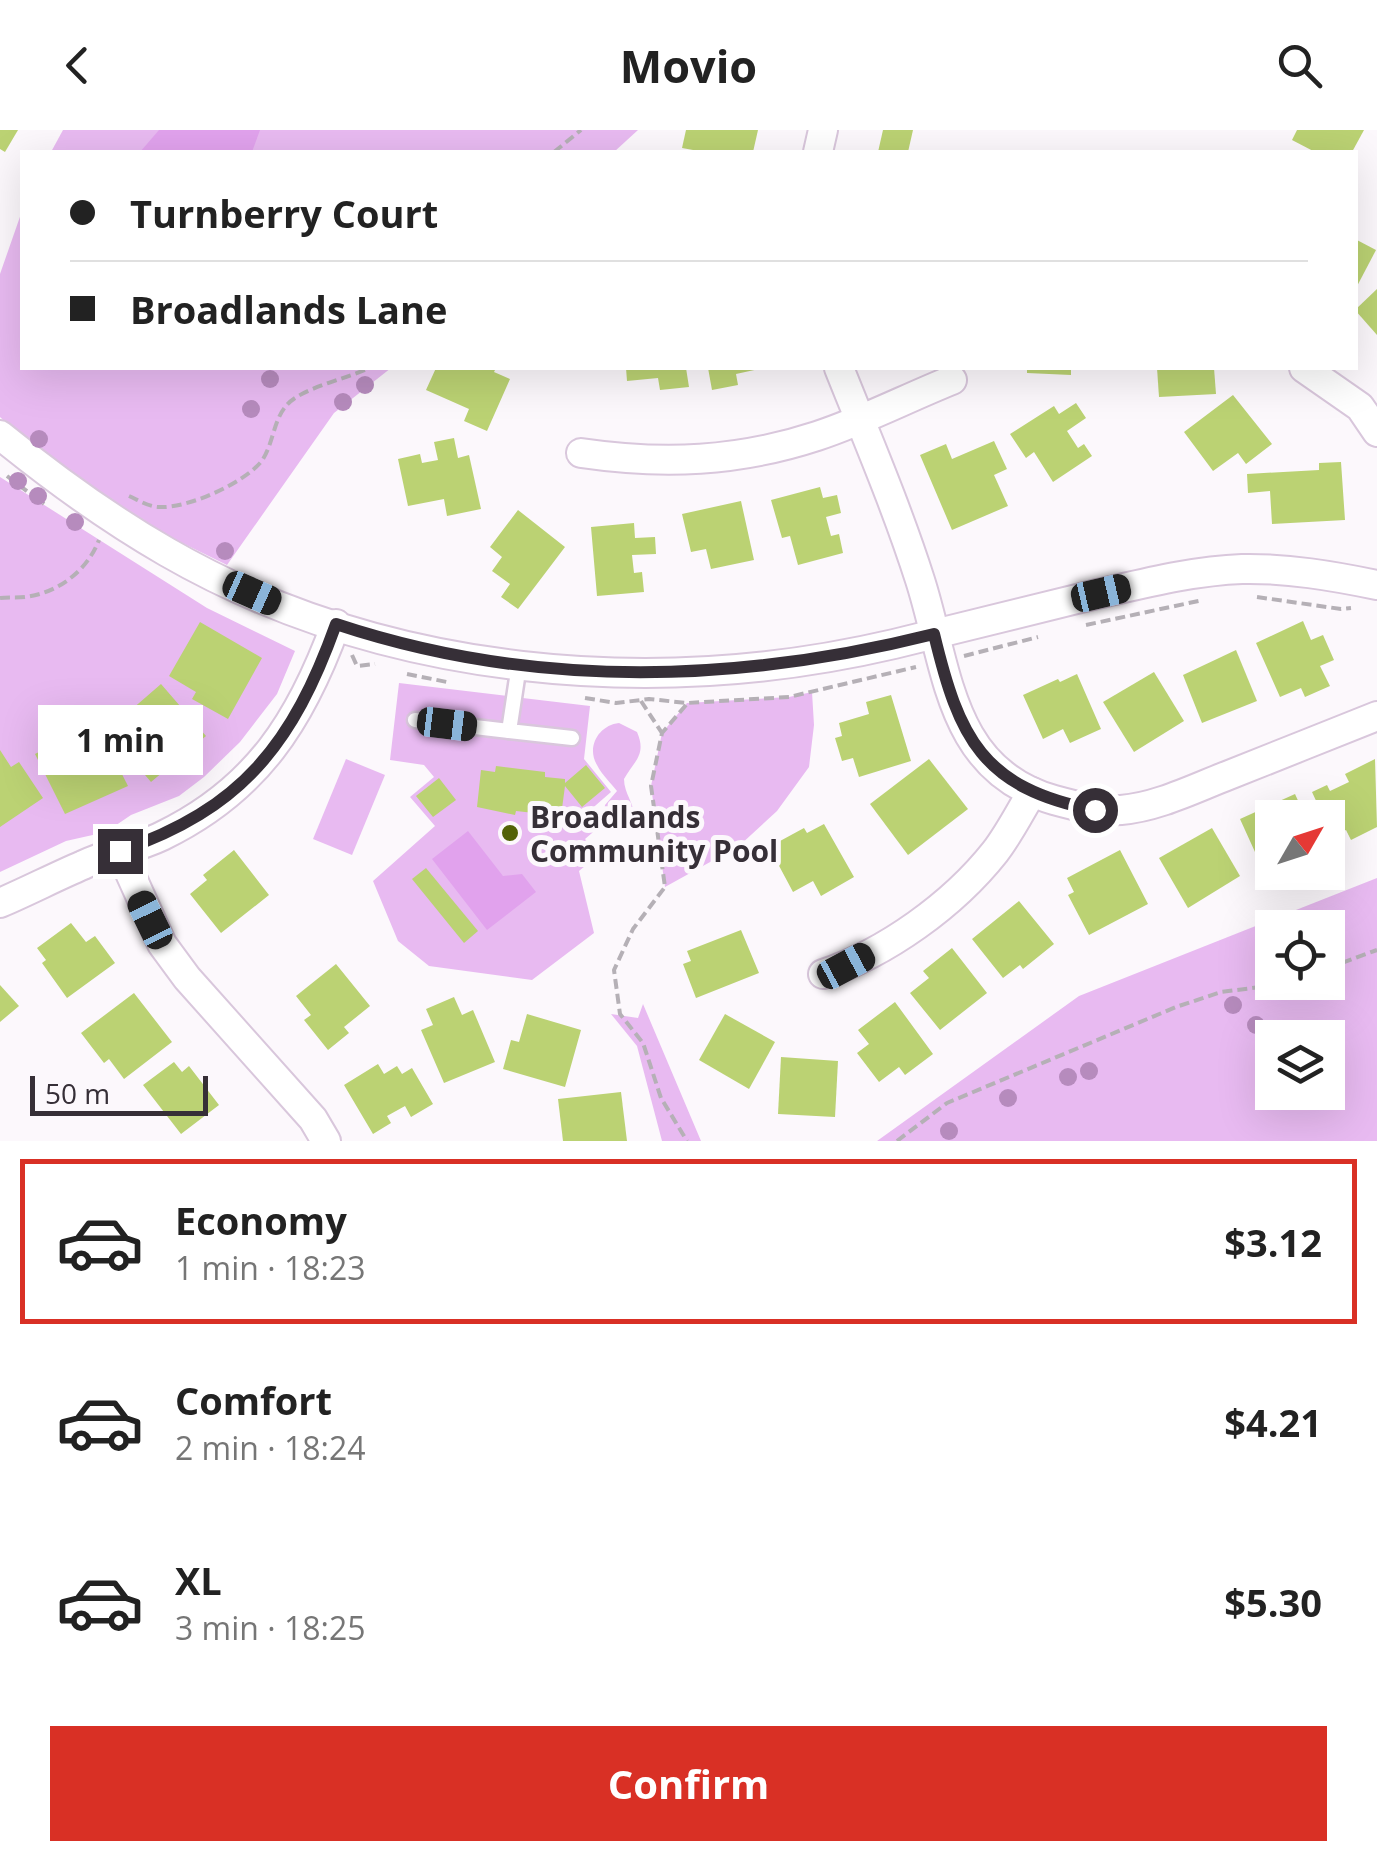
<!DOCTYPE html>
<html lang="en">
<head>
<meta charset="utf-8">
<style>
	body { margin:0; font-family:"Open Sans",sans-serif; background:#f2f2f2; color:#222; height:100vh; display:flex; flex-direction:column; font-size:38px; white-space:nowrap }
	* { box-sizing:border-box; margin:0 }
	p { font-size:32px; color:#767676 }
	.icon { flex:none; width:55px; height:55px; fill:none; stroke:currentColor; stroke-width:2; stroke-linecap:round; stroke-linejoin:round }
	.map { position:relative; height:1011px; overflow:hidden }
	.side { display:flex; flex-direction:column; background:#fff; flex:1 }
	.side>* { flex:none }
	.hud { position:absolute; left:20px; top:20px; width:1338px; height:220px; border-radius:0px; box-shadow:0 10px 40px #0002; display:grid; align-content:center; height:220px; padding:0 50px; background:#fff }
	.needle { width:65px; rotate:51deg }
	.controls { position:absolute; left:1255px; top:670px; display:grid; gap:20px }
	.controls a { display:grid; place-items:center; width:90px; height:90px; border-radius:0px; background:#fff; box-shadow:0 10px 40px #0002; font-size:50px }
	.scale { position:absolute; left:30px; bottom:25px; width:178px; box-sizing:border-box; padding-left:10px; border:5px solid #362f37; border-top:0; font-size:28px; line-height:35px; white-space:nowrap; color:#362f37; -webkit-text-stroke:8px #fcf8fc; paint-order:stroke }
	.end { position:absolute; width:45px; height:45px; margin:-22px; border:12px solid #362f37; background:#fff; box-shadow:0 0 0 5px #fff }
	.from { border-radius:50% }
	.bubble { position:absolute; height:70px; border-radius:0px; background:#fff; box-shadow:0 10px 40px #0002; font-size:32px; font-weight:700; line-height:70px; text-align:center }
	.car { position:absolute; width:30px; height:60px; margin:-30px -15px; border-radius:12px; box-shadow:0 0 8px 2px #0007; background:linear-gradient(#222 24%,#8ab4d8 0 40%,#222 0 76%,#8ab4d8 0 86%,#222 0) }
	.hud b { display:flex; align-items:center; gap:35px; height:95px; font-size:38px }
	.hud b+b { border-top:2px solid #e0e0e0 }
	.hud i { width:25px; height:25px; background:#222 }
	ul { padding:18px 0 0; list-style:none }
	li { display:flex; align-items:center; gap:30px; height:165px; margin:0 20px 15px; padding:0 30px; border:5px solid transparent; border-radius:0px }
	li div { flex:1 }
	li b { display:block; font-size:38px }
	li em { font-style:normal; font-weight:700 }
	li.active { border-color:#d93025 }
	li>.icon { width:90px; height:90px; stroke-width:1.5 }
	.primary-button { display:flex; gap:20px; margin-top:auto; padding:20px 50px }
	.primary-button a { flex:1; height:115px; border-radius:0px; background:#d93025; color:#fff; font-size:40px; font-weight:700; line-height:115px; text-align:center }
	header { display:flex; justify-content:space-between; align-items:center; height:130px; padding:0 50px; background:#fff; font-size:45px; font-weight:700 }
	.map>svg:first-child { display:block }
</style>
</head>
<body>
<header><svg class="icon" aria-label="back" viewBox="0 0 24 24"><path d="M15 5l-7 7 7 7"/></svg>Movio<svg class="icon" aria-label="search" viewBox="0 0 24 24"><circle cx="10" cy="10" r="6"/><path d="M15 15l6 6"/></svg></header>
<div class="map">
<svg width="1377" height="1011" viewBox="0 0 1377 1011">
	<rect width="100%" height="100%" fill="#fcf8fc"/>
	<g fill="#e8baf1" fill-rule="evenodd">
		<polygon points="63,0 638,0 614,22 51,22"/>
		<polygon points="22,81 22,238 391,238 334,283 227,435 170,407 135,386 123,384 20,306 0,287 0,144"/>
		<polygon points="0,347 207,478 295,521 277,564 240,612 204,647 179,666 131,685 106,702 66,711 0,742"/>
		<polygon points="399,553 590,576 584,629 611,662 588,682 599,697 585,709 598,725 579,741 594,803 532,850 429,836 398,811 373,751 435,696 410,667 434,647 424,635 390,630"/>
		<polygon points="812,562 814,595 809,637 777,681 739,716 665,757 651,656 662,603 687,573 789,567"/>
		<path d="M619 593 637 602C647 625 634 631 624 649 624 667 641 680 632 698 616 705 603 692 605 675L617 661C611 653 602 645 597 635 586 617 599 595 619 593Z"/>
		<polygon points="346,629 385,645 352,725 313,709"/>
		<path d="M1377 748V1011H877L1079 866ZM1272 798H1328V852H1272ZM1272 908H1328V962H1272Z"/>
		<polygon points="643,874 701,1011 662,1011 637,916 611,884 638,888"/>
	</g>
	<g fill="#e1a2ed">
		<polygon points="159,0 260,0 252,22 140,22"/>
		<polygon points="468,701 503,746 522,744 536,762 487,800 432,729"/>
	</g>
	<g fill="#bbd273">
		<polygon points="0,0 18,0 5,22 0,19"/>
		<polygon points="686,0 758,0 753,22 704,22 682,18"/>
		<polygon points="883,0 913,0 908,22 878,22"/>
		<polygon points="1297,0 1364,0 1352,22 1315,22 1292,10"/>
		<polygon points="1355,109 1376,120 1355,160"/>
		<polygon points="1377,159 1377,205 1355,180"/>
		<polygon points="436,238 496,238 494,242 510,249 487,301 464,291 469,279 426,260"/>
		<polygon points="626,238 686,238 689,257 660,260 658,248 627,251"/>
		<polygon points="708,238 759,238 759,239 736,244 738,255 712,260"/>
		<polygon points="1027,238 1071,238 1071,245 1027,243"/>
		<polygon points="1157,238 1214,238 1216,264 1159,267"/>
		<polygon points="1233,265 1272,314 1246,334 1238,323 1213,341 1184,302"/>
		<polygon points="1076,273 1086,288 1067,301 1078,318 1084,314 1092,326 1053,352 1034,322 1026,328 1010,304 1054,276 1059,284"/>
		<polygon points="454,308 458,328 469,325 481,379 447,386 444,369 408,376 398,329 420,324 422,333 438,330 434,312"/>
		<polygon points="994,311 1007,339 994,345 1008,376 952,400 920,325 946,314 952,329"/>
		<polygon points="1341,332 1345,390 1272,394 1270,361 1248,363 1247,344 1319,340 1319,333"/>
		<polygon points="820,357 823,368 837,365 841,383 826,387 831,406 839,404 843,423 798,435 790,406 782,408 771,370"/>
		<polygon points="741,371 754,430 711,439 706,419 691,422 682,384"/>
		<polygon points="518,380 565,417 518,479 501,467 510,454 492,441 502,427 490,417"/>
		<polygon points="634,393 635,408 655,407 656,424 632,425 634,443 642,442 644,462 597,466 591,397"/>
		<polygon points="1303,491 1311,510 1323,505 1334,530 1320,536 1330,556 1305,567 1301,558 1280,567 1256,513"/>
		<polygon points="200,492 262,528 228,589 192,569 196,562 169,546"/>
		<polygon points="1236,520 1257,571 1202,593 1183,545"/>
		<polygon points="1154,542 1184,591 1134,622 1103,572"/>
		<polygon points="1077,544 1101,599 1070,613 1063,599 1043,609 1023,565 1058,549 1060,552"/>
		<polygon points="161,554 206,606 151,652 122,618 131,611 116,593"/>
		<polygon points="891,565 911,631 859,647 853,628 842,631 835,608 842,606 839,593 869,584 866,572"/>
		<polygon points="96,593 128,656 65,684 35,624"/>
		<polygon points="0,620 11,637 19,632 43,668 0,697"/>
		<polygon points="929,629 968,679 908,725 870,674"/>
		<polygon points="1375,629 1377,697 1351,710 1346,700 1333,706 1328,688 1324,688 1312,662 1327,655 1330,661 1349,652 1345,644"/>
		<polygon points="586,635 605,658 582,677 565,656 561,686 516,681 515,685 477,677 481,640 495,642 496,636 545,642 545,647 565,649 565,653"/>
		<polygon points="439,648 456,670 433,687 416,666"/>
		<polygon points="1295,664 1306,688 1272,688 1272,741 1265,744 1240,689"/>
		<polygon points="824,694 854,747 821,766 813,751 793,762 769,717 804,698 807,703"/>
		<polygon points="1212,698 1240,746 1188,778 1159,728"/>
		<polygon points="234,720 269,765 221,803 190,764 207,750 203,745"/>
		<polygon points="1120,720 1148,774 1089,805 1068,765 1074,762 1067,748"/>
		<polygon points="426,738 478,801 464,813 412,749"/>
		<polygon points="1019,771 1054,814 1023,839 1020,835 1003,848 972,809"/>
		<polygon points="71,793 86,812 95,806 115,833 67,868 42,833 46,830 37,818"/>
		<polygon points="741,800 759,843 696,868 683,834 691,831 687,821"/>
		<polygon points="952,818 987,863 940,900 910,863 929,848 923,841"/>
		<polygon points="336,834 370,876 344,897 349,903 328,920 304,890 311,885 296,866"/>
		<polygon points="0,855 19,876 0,892"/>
		<polygon points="134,863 172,912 124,949 109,929 104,933 81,903"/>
		<polygon points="454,867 462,885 473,880 495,932 444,953 421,900 433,895 426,879"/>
		<polygon points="895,872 933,924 905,945 899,937 879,952 857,923 869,914 858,900"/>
		<polygon points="527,884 581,900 565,957 503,939 511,910 519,912"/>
		<polygon points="725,884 775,912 749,959 699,930"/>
		<polygon points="781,927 838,931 835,987 778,984"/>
		<polygon points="174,932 182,942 189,936 219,975 181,1004 143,955"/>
		<polygon points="378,934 384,944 397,936 402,944 412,938 433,974 411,987 405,976 387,986 391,993 373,1004 344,955"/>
		<polygon points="621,962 627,1011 563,1011 558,969"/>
	</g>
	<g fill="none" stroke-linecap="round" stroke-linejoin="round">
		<defs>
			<g id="service">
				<polyline points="519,535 509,601 572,608"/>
				<polyline points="415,590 509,601"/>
			</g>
			<g id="minor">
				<polyline points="818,22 823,0"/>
				<path d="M839 238C867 308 897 378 920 450 948 537 948 640 1054 670 1076 676 1098 682 1121 680 1158 677 1195 658 1229 645 1278 625 1328 606 1377 586"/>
				<polyline points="1304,238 1360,277 1377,302"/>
				<path d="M0 305C53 348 108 388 167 422 384 547 654 570 894 514 961 498 1027 481 1093 465 1142 454 1191 441 1242 439 1287 438 1333 446 1377 455"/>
				<path d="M581 323C663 335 738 332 817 306 863 291 907 268 952 250"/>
				<polyline points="120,721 162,814 187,848 313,989 326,1011"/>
				<path d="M0 773C28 761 55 747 83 735 108 723 137 718 162 706 257 660 301 590 336 494"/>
				<path d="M823 844C886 823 953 775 995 722 1009 704 1020 682 1032 662"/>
			</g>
		</defs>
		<use href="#service" stroke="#d9c7dc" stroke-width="19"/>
		<use href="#minor" stroke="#d9c7dc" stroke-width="32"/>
		<g stroke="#b5b0b6" stroke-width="4" stroke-dasharray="10 5" stroke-linecap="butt">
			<polyline points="554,22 581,0"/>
			<polyline points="7,346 44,374"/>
			<path d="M129 366C138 370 147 376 158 377 187 379 242 354 261 332 273 316 273 291 286 276 300 258 347 249 369 238"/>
			<polyline points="1257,467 1341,479 1351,478"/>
			<path d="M0 468C8 467 16 468 25 467 58 463 87 441 99 410"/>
			<polyline points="1086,495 1203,470"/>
			<polyline points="352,525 357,536 375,534"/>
			<polyline points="964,526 1038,507"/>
			<polyline points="407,544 447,552"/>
			<polyline points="585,568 616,573 649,569 687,573 789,567 916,537"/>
			<polyline points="641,571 662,603"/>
			<polyline points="686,575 662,603 651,656 665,757 633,799 614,840 620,884 643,913 661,968 687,1011"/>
			<polyline points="1328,838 1377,820"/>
			<polyline points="897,1011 947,973 1176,877 1221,862 1300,852"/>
		</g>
		<use href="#service" stroke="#fff" stroke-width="14"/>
		<use href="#minor" stroke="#fff" stroke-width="28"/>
	</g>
	<g fill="#b68bbd">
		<circle cx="270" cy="249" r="9"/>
		<circle cx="365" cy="255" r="9"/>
		<circle cx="343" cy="272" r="9"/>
		<circle cx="251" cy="279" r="9"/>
		<circle cx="39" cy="309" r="9"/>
		<circle cx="18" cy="351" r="9"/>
		<circle cx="38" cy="366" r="9"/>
		<circle cx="75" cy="392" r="9"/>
		<circle cx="225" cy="421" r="9"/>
		<circle cx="1233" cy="875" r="9"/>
		<circle cx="1256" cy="895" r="9"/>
		<circle cx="1089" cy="941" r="9"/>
		<circle cx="1068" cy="947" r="9"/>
		<circle cx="1008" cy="968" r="9"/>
		<circle cx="949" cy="1001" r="9"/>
	</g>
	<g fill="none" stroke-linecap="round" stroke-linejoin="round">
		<path stroke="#362f37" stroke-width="12" d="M120 721C242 679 293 614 336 494 532 559 735 554 934 504 959 608 982 658 1095 680"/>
	</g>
	<circle fill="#526207" stroke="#fcf8fc" stroke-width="4" cx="510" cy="703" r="10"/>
	<g text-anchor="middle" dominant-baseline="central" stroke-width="10" stroke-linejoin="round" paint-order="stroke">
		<g font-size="30" font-weight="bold" fill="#362f37" stroke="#fcf8fc" text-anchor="start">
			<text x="530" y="686">Broadlands<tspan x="530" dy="34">Community Pool</tspan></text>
		</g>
	</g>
</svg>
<div class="controls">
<a><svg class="needle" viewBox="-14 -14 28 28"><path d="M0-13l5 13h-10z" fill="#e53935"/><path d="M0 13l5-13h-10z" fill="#767676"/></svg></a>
<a><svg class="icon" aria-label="locate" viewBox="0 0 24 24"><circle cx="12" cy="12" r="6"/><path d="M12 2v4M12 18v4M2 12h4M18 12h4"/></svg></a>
<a><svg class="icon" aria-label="layers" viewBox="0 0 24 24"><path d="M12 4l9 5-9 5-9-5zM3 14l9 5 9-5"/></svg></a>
</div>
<div class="scale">50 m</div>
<i class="end from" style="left:1095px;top:680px"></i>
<i class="end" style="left:120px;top:721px"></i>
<div class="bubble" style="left:38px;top:575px;width:165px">1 min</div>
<i class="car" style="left:252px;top:463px;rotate:114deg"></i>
<i class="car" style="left:1101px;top:463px;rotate:77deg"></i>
<i class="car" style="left:447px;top:594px;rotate:97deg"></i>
<i class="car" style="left:150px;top:790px;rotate:334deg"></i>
<i class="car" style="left:846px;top:836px;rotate:62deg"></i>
<div class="hud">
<b><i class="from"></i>Turnberry Court</b>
<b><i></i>Broadlands Lane</b>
</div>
</div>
<section class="side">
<ul>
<li class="active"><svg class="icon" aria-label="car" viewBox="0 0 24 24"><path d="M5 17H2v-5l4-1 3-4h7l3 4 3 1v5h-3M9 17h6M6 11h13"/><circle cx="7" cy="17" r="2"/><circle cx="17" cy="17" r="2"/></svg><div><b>Economy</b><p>1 min · 18:23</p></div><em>$3.12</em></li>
<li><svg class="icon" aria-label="car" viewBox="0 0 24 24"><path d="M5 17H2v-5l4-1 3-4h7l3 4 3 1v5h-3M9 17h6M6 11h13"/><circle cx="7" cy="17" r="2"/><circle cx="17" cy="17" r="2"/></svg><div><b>Comfort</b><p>2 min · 18:24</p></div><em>$4.21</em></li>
<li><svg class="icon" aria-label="car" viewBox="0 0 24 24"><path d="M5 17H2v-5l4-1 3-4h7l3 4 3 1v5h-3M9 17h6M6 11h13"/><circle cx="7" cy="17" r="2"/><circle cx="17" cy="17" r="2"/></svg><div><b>XL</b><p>3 min · 18:25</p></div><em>$5.30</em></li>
</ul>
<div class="primary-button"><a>Confirm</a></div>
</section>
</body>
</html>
